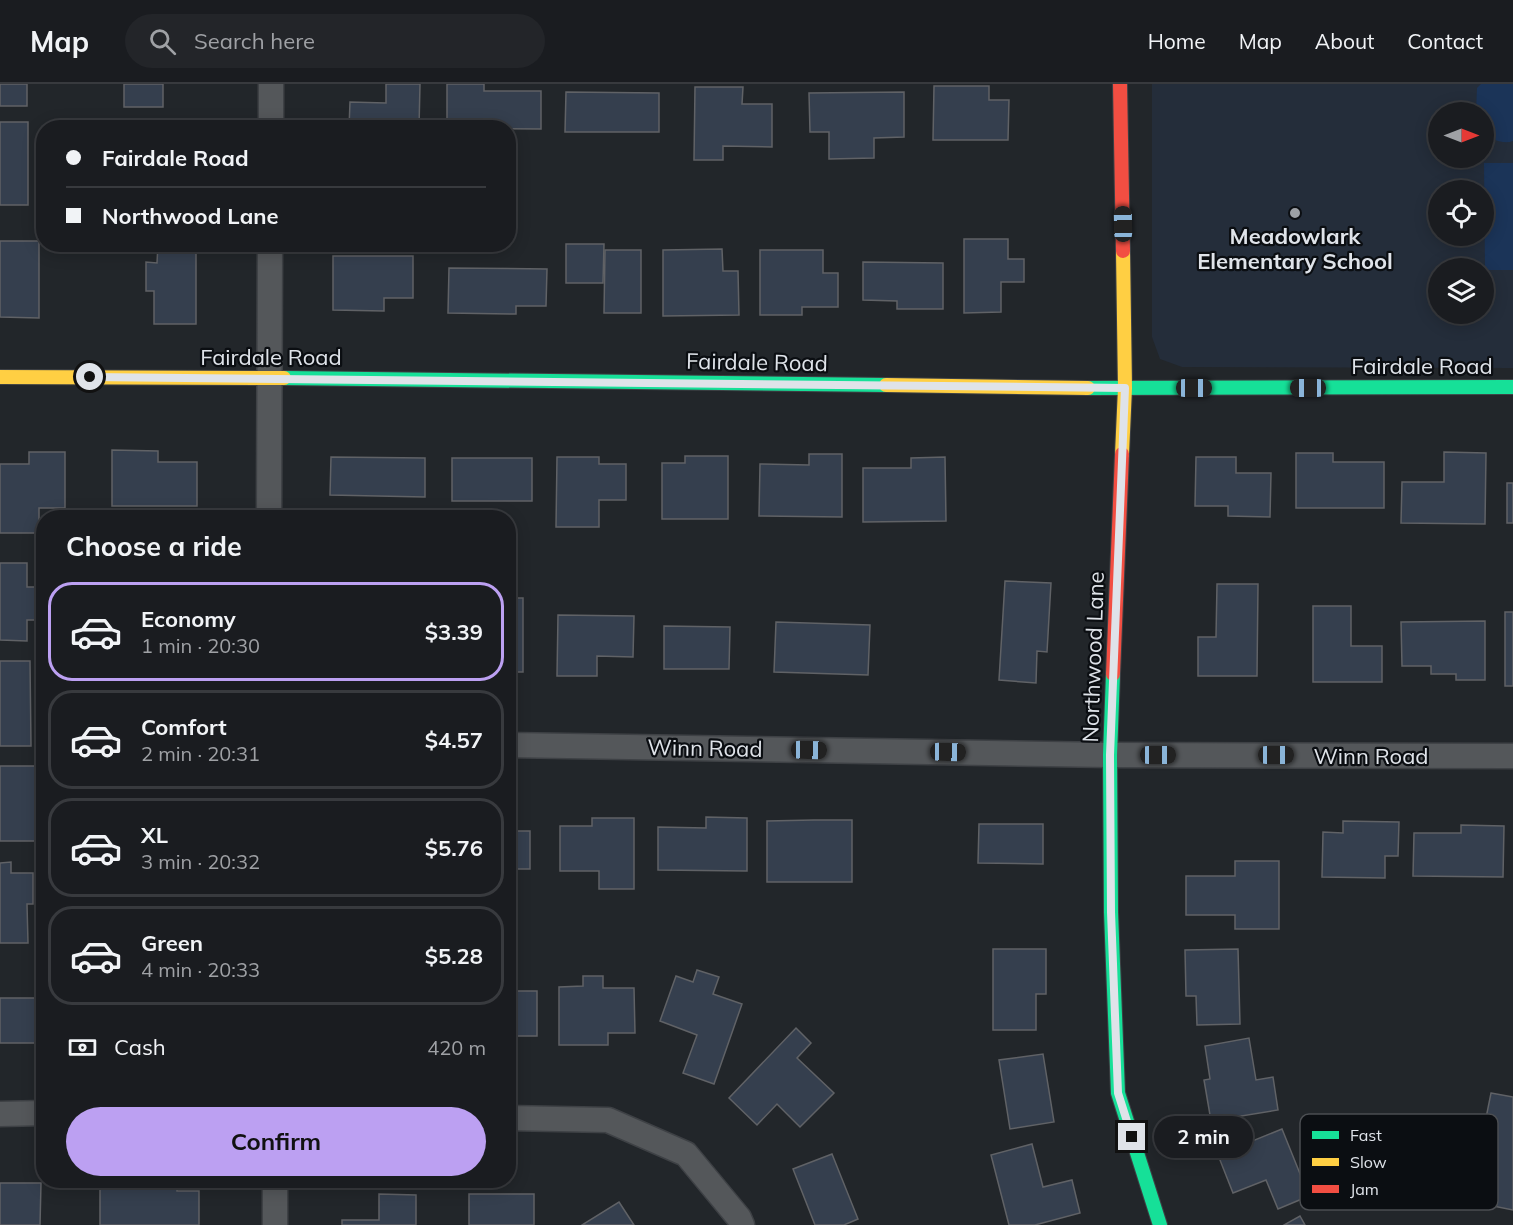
<!DOCTYPE html>
<html lang="en">
<head>
<meta charset="utf-8">
<style>
	body { margin:0; font-family:Mulish,sans-serif; background:#232529; color:#f1f3f6; height:100vh; display:flex; flex-direction:column; font-size:22px; white-space:nowrap }
	* { box-sizing:border-box; margin:0 }
	p { font-size:20px; color:#9fa1a5 }
	.icon { flex:none; width:33px; height:33px; fill:none; stroke:currentColor; stroke-width:2; stroke-linecap:round; stroke-linejoin:round }
	.map { position:relative; flex:1; overflow:hidden }
	.panel { position:absolute; left:36px; top:426px; width:480px; height:678px; display:flex; flex-direction:column; background:#1a1c20; border-radius:24px; box-shadow:0 3px 15px #0003,0 0 0 2px #383a3e }
	.panel>* { flex:none }
	.banner { position:absolute; left:36px; top:36px; width:480px; height:132px; border-radius:24px; box-shadow:0 3px 15px #0003,0 0 0 2px #383a3e; display:grid; align-content:center; height:132px; padding:0 30px; background:#1a1c20 }
	.needle { width:39px; rotate:90deg }
	.tools { position:absolute; left:1428px; top:18px; display:grid; gap:12px }
	.tools a { display:grid; place-items:center; width:66px; height:66px; border-radius:50%; background:#1a1c20; box-shadow:0 3px 15px #0003,0 0 0 2px #383a3e; font-size:30px }
	.end { position:absolute; width:27px; height:27px; margin:-14px; border:8px solid #dfe3e9; background:#111; box-shadow:0 0 0 3px #111 }
	.from { border-radius:50% }
	.bubble { position:absolute; height:42px; border-radius:21px; background:#1a1c20; box-shadow:0 3px 15px #0003,0 0 0 2px #383a3e; font-size:20px; font-weight:700; line-height:42px; text-align:center }
	.car { position:absolute; width:18px; height:36px; margin:-18px -9px; border-radius:8px; box-shadow:0 0 4px 2px #0007; background:linear-gradient(#222 24%,#8ab4d8 0 40%,#222 0 76%,#8ab4d8 0 86%,#222 0) }
	.banner b { display:flex; align-items:center; gap:21px; height:57px; font-size:22px }
	.banner b+b { border-top:2px solid #383a3e }
	.banner i { width:15px; height:15px; background:#f1f3f6 }
	ul { padding:0; list-style:none }
	li { display:flex; align-items:center; gap:18px; height:99px; margin:0 12px 9px; padding:0 18px; border:3px solid #383a3e; border-radius:24px }
	li div { flex:1 }
	li b { display:block; font-size:22px }
	li em { font-style:normal; font-weight:700 }
	li.selected { border-color:#bca0f2 }
	li>.icon { width:54px; height:54px; stroke-width:1.5 }
	h2 { padding:0 30px; font-size:27px; line-height:72px }
	.pay { display:flex; align-items:center; gap:15px; height:66px; padding:0 30px; font-size:22px }
	.pay p { margin-inline-start:auto }
	.button { display:flex; gap:12px; margin-top:auto; padding:12px 30px }
	.button a { flex:1; height:69px; border-radius:36px; background:#bca0f2; color:#111; font-size:24px; font-weight:700; line-height:69px; text-align:center }
	header { display:flex; align-items:center; gap:36px; box-sizing:border-box; height:84px; padding:0 30px; background:#1a1c20; border-bottom:2px solid #383a3e }
	header strong { font-size:28px }
	nav { display:flex; gap:33px; margin-inline-start:auto; font-size:21px }
	.search { width:420px; height:54px; background:#232529; display:flex; align-items:center; gap:15px; box-sizing:border-box; padding:0 21px; border-radius:33px; color:#9fa1a5; font-size:22px }
	.map>svg:first-child { display:block }
</style>
</head>
<body>
<header>
<strong>Map</strong>
<div class="search"><svg class="icon" aria-label="search" viewBox="0 0 24 24"><circle cx="10" cy="10" r="6"/><path d="M15 15l6 6"/></svg>Search here</div>
<nav><a>Home</a><a>Map</a><a>About</a><a>Contact</a></nav>
</header>
<div class="map">
<svg width="1513" height="1141" viewBox="0 0 1513 1141">
	<rect width="100%" height="100%" fill="#22262a"/>
	<path fill="#242d3a" fill-rule="evenodd" d="M1152 0H1513V284L1182 283 1160 275 1152 253ZM1438 28H1484V74H1438ZM1438 106H1484V152H1438ZM1438 184H1484V230H1438Z"/>
	<g fill="#1b3458">
		<path d="M1481 0H1513V57C1503 61 1492 55 1484 50V28H1476L1477 4Z"/>
		<polygon points="1484,79 1513,79 1513,186 1485,186"/>
	</g>
	<g fill="#353f4e" stroke="#606266" stroke-width="1.5">
		<rect x="0" y="0" width="27" height="22"/>
		<rect x="124" y="0" width="39" height="23"/>
		<polygon points="386,0 420,0 419,44 349,44 350,18 386,19"/>
		<polygon points="447,0 484,0 484,7 541,7 541,45 447,44"/>
		<polygon points="934,2 989,2 989,16 1009,16 1008,56 933,56"/>
		<polygon points="695,3 743,3 742,20 772,20 772,63 723,62 723,76 694,76"/>
		<polygon points="566,8 659,9 659,48 565,48"/>
		<polygon points="904,8 904,53 874,54 874,74 829,75 829,48 810,48 809,9"/>
		<rect x="0" y="38" width="28" height="83"/>
		<polygon points="964,155 1008,155 1008,175 1024,175 1024,198 1001,198 1001,228 964,229"/>
		<polygon points="0,157 39,157 39,234 0,233"/>
		<polygon points="158,160 196,160 196,240 154,240 154,207 146,207 146,178 157,179"/>
		<polygon points="566,160 604,160 603,199 566,199"/>
		<polygon points="722,165 723,187 738,187 739,231 663,232 663,166"/>
		<polygon points="605,166 641,166 641,229 604,229"/>
		<polygon points="760,166 823,166 823,189 838,189 838,223 802,223 802,231 760,231"/>
		<polygon points="333,172 413,172 413,214 384,214 384,227 333,226"/>
		<polygon points="863,178 943,179 943,225 897,225 897,217 863,216"/>
		<polygon points="449,184 547,185 546,222 516,222 516,230 448,229"/>
		<polygon points="112,366 158,367 158,378 197,378 197,422 112,422"/>
		<polygon points="29,368 65,368 65,424 39,424 39,449 0,449 0,380 29,380"/>
		<polygon points="1444,368 1486,369 1485,440 1401,439 1402,398 1444,398"/>
		<polygon points="1296,369 1333,369 1333,378 1384,378 1384,424 1296,424"/>
		<polygon points="809,370 842,370 842,433 759,432 760,380 809,381"/>
		<polygon points="685,372 728,372 728,435 662,435 662,379 685,379"/>
		<polygon points="331,373 425,374 425,413 330,411"/>
		<polygon points="557,373 599,373 599,380 626,380 626,416 599,416 599,443 556,443"/>
		<polygon points="945,373 946,437 863,438 863,384 911,384 911,374"/>
		<polygon points="1196,373 1236,373 1236,389 1271,389 1270,433 1228,432 1228,422 1195,422"/>
		<rect x="452" y="374" width="80" height="43"/>
		<rect x="1507" y="399" width="6" height="40"/>
		<polygon points="0,479 27,479 27,503 44,503 44,536 27,536 27,557 0,556"/>
		<polygon points="1005,497 1051,499 1047,568 1037,567 1036,599 999,596"/>
		<polygon points="1217,500 1258,500 1257,592 1198,592 1198,553 1216,553"/>
		<rect x="508" y="514" width="15" height="74"/>
		<polygon points="1313,522 1351,522 1351,562 1382,562 1382,598 1313,598"/>
		<rect x="1505" y="528" width="8" height="74"/>
		<polygon points="558,531 634,532 633,573 597,572 597,592 557,592"/>
		<polygon points="1485,537 1485,596 1456,596 1456,590 1431,590 1431,582 1402,582 1401,538"/>
		<polygon points="776,538 870,541 868,591 774,588"/>
		<polygon points="664,542 730,543 729,585 664,585"/>
		<polygon points="0,577 30,577 31,662 0,662"/>
		<rect x="0" y="682" width="40" height="75"/>
		<polygon points="706,733 747,734 747,787 658,786 658,743 706,744"/>
		<polygon points="592,734 634,734 634,805 599,805 599,787 560,787 560,742 592,742"/>
		<polygon points="814,736 852,736 852,798 767,798 767,737"/>
		<polygon points="1343,737 1399,738 1398,772 1385,772 1385,794 1322,793 1323,748 1343,749"/>
		<polygon points="979,740 1043,740 1043,780 978,779"/>
		<polygon points="1461,741 1504,742 1503,793 1413,792 1414,749 1461,749"/>
		<rect x="508" y="747" width="22" height="38"/>
		<polygon points="1235,777 1279,777 1279,845 1235,845 1235,831 1186,831 1186,792 1235,792"/>
		<polygon points="11,778 11,789 33,789 33,820 27,820 28,859 0,859 0,779"/>
		<polygon points="993,865 1046,865 1046,910 1036,910 1036,946 993,946"/>
		<polygon points="1238,865 1240,940 1197,941 1196,912 1186,912 1185,866"/>
		<polygon points="697,886 719,893 713,910 742,920 714,1000 683,989 697,951 660,937 676,892 693,898"/>
		<polygon points="583,892 603,892 603,904 634,904 635,949 608,949 608,961 559,961 559,903 583,902"/>
		<rect x="508" y="907" width="29" height="45"/>
		<rect x="0" y="914" width="44" height="45"/>
		<polygon points="796,944 811,959 797,974 834,1009 800,1043 777,1020 757,1041 729,1014"/>
		<polygon points="1249,954 1256,996 1273,993 1278,1026 1211,1037 1204,996 1210,995 1205,962"/>
		<polygon points="1043,970 1054,1038 1010,1045 999,976"/>
		<polygon points="1491,1009 1513,1013 1513,1126 1468,1117 1476,1076 1464,1074 1470,1041 1484,1044"/>
		<polygon points="1282,1045 1309,1112 1278,1125 1266,1096 1233,1109 1218,1071"/>
		<polygon points="1032,1060 1043,1103 1072,1096 1080,1129 1035,1141 1009,1141 991,1071"/>
		<polygon points="832,1070 858,1135 844,1141 815,1141 793,1085"/>
		<polygon points="0,1099 41,1099 40,1141 0,1141"/>
		<polygon points="100,1102 177,1102 177,1107 199,1107 199,1141 100,1141"/>
		<polygon points="379,1110 416,1111 416,1141 342,1141 342,1136 379,1136"/>
		<rect x="469" y="1110" width="65" height="31"/>
		<polygon points="619,1118 634,1141 582,1141"/>
		<polygon points="1300,1132 1305,1141 1284,1141"/>
	</g>
	<g fill="none" stroke-linecap="round" stroke-linejoin="round">
		<defs>
			<g id="street">
				<polyline points="271,44 271,0"/>
				<polyline points="269,434 270,160"/>
				<polyline points="508,661 1110,671 1513,672"/>
				<polyline points="0,1030 44,1029"/>
				<polyline points="508,1034 608,1036 686,1070 739,1134 742,1141"/>
				<polyline points="275,1096 275,1141"/>
			</g>
			<g id="fast">
				<polyline points="284,294 886,301"/>
				<polyline points="1088,304 1513,303"/>
				<polyline points="1113,590 1110,671 1111,828 1118,1009 1160,1141"/>
			</g>
			<g id="slow">
				<polyline points="0,293 284,294"/>
				<polyline points="886,301 1088,304"/>
				<polyline points="1122,370 1125,304 1123,167"/>
			</g>
			<g id="jam">
				<polyline points="1120,0 1123,167"/>
				<polyline points="1113,590 1122,370"/>
			</g>
		</defs>
		<use href="#street" stroke="#3e4145" stroke-width="27"/>
		<use href="#fast" stroke="#3e4145" stroke-width="16"/>
		<use href="#slow" stroke="#3e4145" stroke-width="16"/>
		<use href="#jam" stroke="#3e4145" stroke-width="16"/>
		<use href="#street" stroke="#54575a" stroke-width="24"/>
		<use href="#fast" stroke="#16e098" stroke-width="14"/>
		<use href="#slow" stroke="#ffcf43" stroke-width="14"/>
		<use href="#jam" stroke="#f24e42" stroke-width="14"/>
	</g>
	<g fill="none" stroke-linecap="round" stroke-linejoin="round">
		<polyline stroke="#dfe3e9" stroke-width="8" points="90,293 1125,304 1110,671 1111,828 1118,1009 1132,1053"/>
	</g>
	<circle fill="#9da1a6" stroke="#0b0e12" stroke-width="2" cx="1295" cy="129" r="6"/>
	<g text-anchor="middle" dominant-baseline="central" stroke-width="4.5" stroke-linejoin="round" paint-order="stroke">
		<g font-size="22" font-weight="bold" fill="#dfe3e9" stroke="#0b0e12">
			<text x="1295" y="152">Meadowlark<tspan x="1295" dy="25">Elementary School</tspan></text>
		</g>
		<g font-size="22" fill="#dfe3e9" stroke="#0b0e12">
			<text x="271" y="273">Fairdale Road</text>
			<text transform="translate(757 278) rotate(1)">Fairdale Road</text>
			<text x="1422" y="282">Fairdale Road</text>
			<text transform="translate(1093 573) rotate(-88)">Northwood Lane</text>
			<text transform="translate(705 664) rotate(1)">Winn Road</text>
			<text x="1371" y="672">Winn Road</text>
		</g>
	</g>
	<rect x="1300" y="1030" width="198" height="96" rx="9" fill="#0b0e12" stroke="#4b4e52" stroke-width="1.5"/>
	<rect x="1312" y="1047" width="27" height="8" fill="#16e098"/>
	<rect x="1312" y="1074" width="27" height="8" fill="#ffcf43"/>
	<rect x="1312" y="1101" width="27" height="8" fill="#f24e42"/>
	<g font-size="16" fill="#dfe3e9">
		<text x="1350" y="1057">Fast</text>
		<text x="1350" y="1084">Slow</text>
		<text x="1350" y="1111">Jam</text>
	</g>
</svg>
<div class="tools">
<a><svg class="needle" viewBox="-14 -14 28 28"><path d="M0-13l5 13h-10z" fill="#e53935"/><path d="M0 13l5-13h-10z" fill="#9fa1a5"/></svg></a>
<a><svg class="icon" aria-label="locate" viewBox="0 0 24 24"><circle cx="12" cy="12" r="6"/><path d="M12 2v4M12 18v4M2 12h4M18 12h4"/></svg></a>
<a><svg class="icon" aria-label="layers" viewBox="0 0 24 24"><path d="M12 4l9 5-9 5-9-5zM3 14l9 5 9-5"/></svg></a>
</div>
<i class="end from" style="left:90px;top:293px"></i>
<i class="end" style="left:1132px;top:1053px"></i>
<div class="bubble" style="left:1154px;top:1032px;width:99px">2 min</div>
<i class="car" style="left:1123px;top:140px;rotate:359deg"></i>
<i class="car" style="left:1194px;top:304px;rotate:90deg"></i>
<i class="car" style="left:1308px;top:304px;rotate:270deg"></i>
<i class="car" style="left:809px;top:666px;rotate:91deg"></i>
<i class="car" style="left:948px;top:668px;rotate:91deg"></i>
<i class="car" style="left:1158px;top:671px;rotate:90deg"></i>
<i class="car" style="left:1276px;top:671px;rotate:90deg"></i>
<div class="banner">
<b><i class="from"></i>Fairdale Road</b>
<b><i></i>Northwood Lane</b>
</div>
<section class="panel">
<h2>Choose a ride</h2>
<ul>
<li class="selected"><svg class="icon" aria-label="car" viewBox="0 0 24 24"><path d="M5 17H2v-5l4-1 3-4h7l3 4 3 1v5h-3M9 17h6M6 11h13"/><circle cx="7" cy="17" r="2"/><circle cx="17" cy="17" r="2"/></svg><div><b>Economy</b><p>1 min · 20:30</p></div><em>$3.39</em></li>
<li><svg class="icon" aria-label="car" viewBox="0 0 24 24"><path d="M5 17H2v-5l4-1 3-4h7l3 4 3 1v5h-3M9 17h6M6 11h13"/><circle cx="7" cy="17" r="2"/><circle cx="17" cy="17" r="2"/></svg><div><b>Comfort</b><p>2 min · 20:31</p></div><em>$4.57</em></li>
<li><svg class="icon" aria-label="car" viewBox="0 0 24 24"><path d="M5 17H2v-5l4-1 3-4h7l3 4 3 1v5h-3M9 17h6M6 11h13"/><circle cx="7" cy="17" r="2"/><circle cx="17" cy="17" r="2"/></svg><div><b>XL</b><p>3 min · 20:32</p></div><em>$5.76</em></li>
<li><svg class="icon" aria-label="car" viewBox="0 0 24 24"><path d="M5 17H2v-5l4-1 3-4h7l3 4 3 1v5h-3M9 17h6M6 11h13"/><circle cx="7" cy="17" r="2"/><circle cx="17" cy="17" r="2"/></svg><div><b>Green</b><p>4 min · 20:33</p></div><em>$5.28</em></li>
</ul>
<div class="pay"><svg class="icon" aria-label="cash" viewBox="0 0 24 24"><path d="M3 7h18v10H3z"/><circle cx="12" cy="12" r="2"/></svg>Cash<p>420 m</p></div>
<div class="button"><a>Confirm</a></div>
</section>
</div>
</body>
</html>
